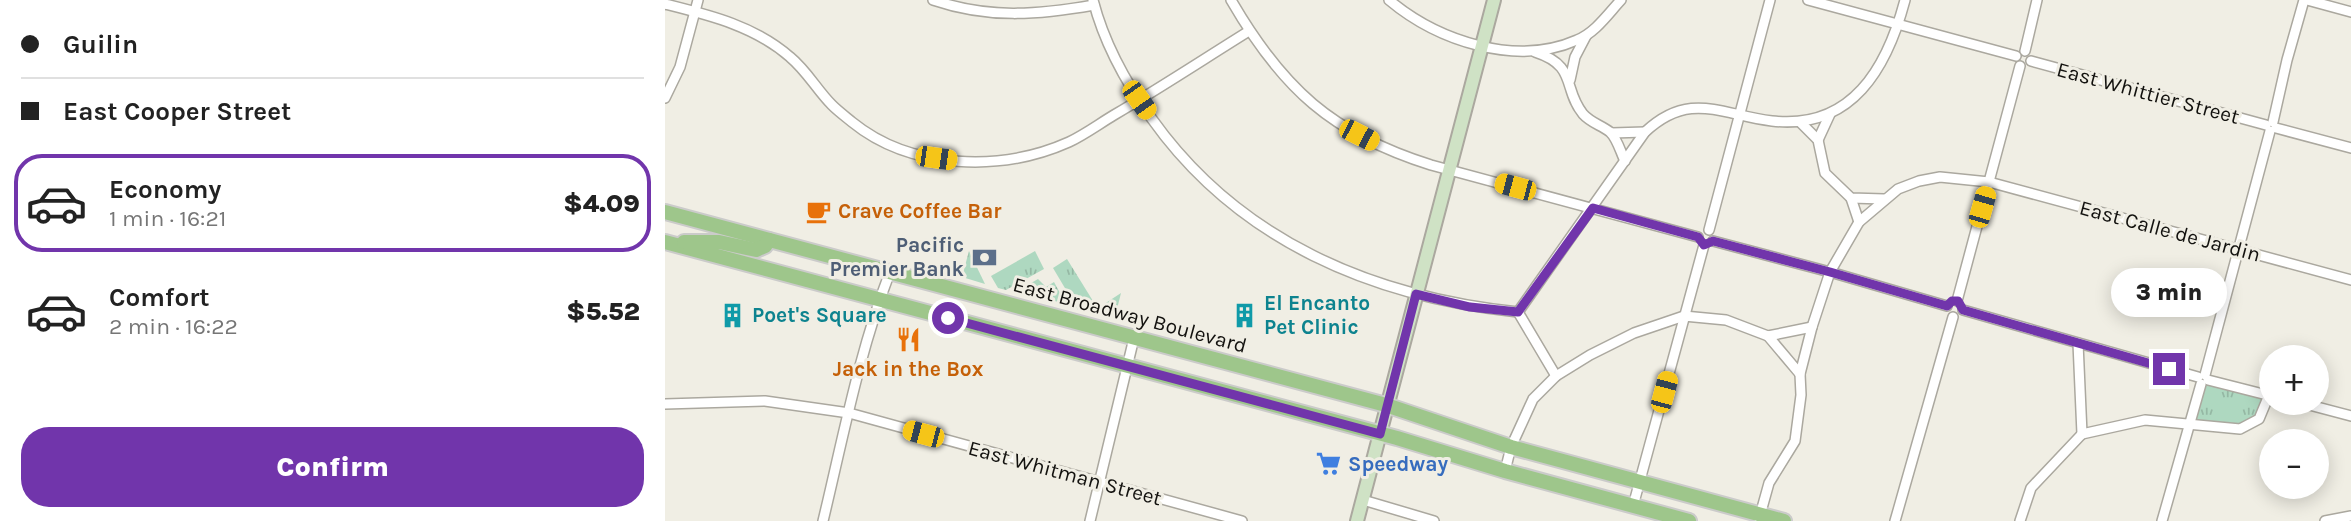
<!DOCTYPE html>
<html lang="en">
<head>
<meta charset="utf-8">
<style>
	body { margin:0; font-family:Karla,sans-serif; background:#f2f2f2; color:#222; height:100vh; display:flex; flex-direction:column; font-size:26px; white-space:nowrap }
	* { box-sizing:border-box; margin:0 }
	p { font-size:23px; color:#767676 }
	.icon { flex:none; width:38px; height:38px; fill:none; stroke:currentColor; stroke-width:2; stroke-linecap:round; stroke-linejoin:round }
	.map { position:relative; flex:1; overflow:hidden }
	.details { display:flex; flex-direction:column; background:#fff; width:665px }
	.details>* { flex:none }
	.banner { display:grid; align-content:center; height:154px; padding:0 21px; background:#fff }
	.tools { position:absolute; left:1594px; top:345px; display:grid; gap:14px }
	.tools a { display:grid; place-items:center; width:70px; height:70px; border-radius:50%; background:#fff; box-shadow:0 4px 18px #0003; font-size:35px }
	.end { position:absolute; width:32px; height:32px; margin:-16px; border:9px solid #7135ab; background:#fff; box-shadow:0 0 0 4px #fff }
	.from { border-radius:50% }
	.bubble { position:absolute; height:49px; border-radius:24px; background:#fff; box-shadow:0 4px 18px #0003; font-size:23px; font-weight:800; line-height:49px; text-align:center }
	.car { position:absolute; width:21px; height:42px; margin:-21px -10px; border-radius:9px; box-shadow:0 0 5px 2px #0007; background:linear-gradient(#f5c518 24%,#345 0 40%,#f5c518 0 76%,#345 0 86%,#f5c518 0) }
	.banner b { display:flex; align-items:center; gap:24px; height:66px; font-size:26px }
	.banner b+b { border-top:2px solid #e0e0e0 }
	.banner i { width:18px; height:18px; background:#222 }
	ul { padding:0; list-style:none }
	li { display:flex; align-items:center; gap:21px; height:98px; margin:0 14px 10px; padding:0 7px; border:4px solid transparent; border-radius:28px }
	li div { flex:1 }
	li b { display:block; font-size:26px }
	li em { font-style:normal; font-weight:800 }
	li.active { border-color:#7135ab }
	li>.icon { width:63px; height:63px; stroke-width:1.5 }
	.primary-button { display:flex; gap:14px; margin-top:auto; padding:14px 21px }
	.primary-button a { flex:1; height:80px; border-radius:28px; background:#7135ab; color:#fff; font-size:28px; font-weight:800; line-height:80px; text-align:center }
	main { display:flex; flex:1; min-height:0 }
	.map>svg:first-child { display:block }
</style>
</head>
<body>
<main>
<section class="details">
<div class="banner">
<b><i class="from"></i>Guilin</b>
<b><i></i>East Cooper Street</b>
</div>
<ul>
<li class="active"><svg class="icon" aria-label="car" viewBox="0 0 24 24"><path d="M5 17H2v-5l4-1 3-4h7l3 4 3 1v5h-3M9 17h6M6 11h13"/><circle cx="7" cy="17" r="2"/><circle cx="17" cy="17" r="2"/></svg><div><b>Economy</b><p>1 min · 16:21</p></div><em>$4.09</em></li>
<li><svg class="icon" aria-label="car" viewBox="0 0 24 24"><path d="M5 17H2v-5l4-1 3-4h7l3 4 3 1v5h-3M9 17h6M6 11h13"/><circle cx="7" cy="17" r="2"/><circle cx="17" cy="17" r="2"/></svg><div><b>Comfort</b><p>2 min · 16:22</p></div><em>$5.52</em></li>
</ul>
<div class="primary-button"><a>Confirm</a></div>
</section>
<div class="map">
<svg width="1686" height="521" viewBox="0 0 1686 521">
	<defs>
		<pattern id="grass-tufts" width="24" height="20" patternUnits="userSpaceOnUse" patternTransform="scale(1.75)"><rect width="24" height="20" fill="#aed8c0"/><path d="M3 7l-1-3M5 7V3M7 7l1-3M15 17l-1-3M17 17v-4M19 17l1-3" fill="none" stroke="#95b8a4"/></pattern>
	</defs>
	<rect width="100%" height="100%" fill="#f0eee4"/>
	<g fill="url(#grass-tufts)">
		<polygon points="304,251 320,284 297,277"/>
		<polygon points="370,251 379,269 341,290 333,288 326,276"/>
		<polygon points="402,259 428,301 413,310 388,268"/>
		<polygon points="373,279 381,287 389,282 401,304 352,291"/>
		<polygon points="456,293 450,317 427,312"/>
		<polygon points="1538,382 1597,397 1591,417 1574,427 1527,422"/>
	</g>
	<g fill="none" stroke-linecap="round" stroke-linejoin="round">
		<defs>
			<g id="street">
				<path d="M268 0C324 19 372 15 429 5"/>
				<path d="M428 0C439 43 461 83 487 119 574 241 708 297 853 312"/>
				<path d="M566 0C617 88 667 134 766 165L1033 237"/>
				<path d="M724 0C773 41 851 67 912 40 930 33 943 14 956 0"/>
				<polyline points="1143,0 1351,56"/>
				<polyline points="1642,0 1686,12"/>
				<path d="M0 4C44 15 90 26 125 57 142 71 152 90 167 105 173 111 181 117 187 122 246 170 337 172 404 142 419 135 434 124 449 115 495 88 539 59 584 31"/>
				<polyline points="1360,51 1372,0"/>
				<path d="M870 52C913 66 897 88 918 114 926 123 936 125 945 132 952 138 956 153 960 161"/>
				<polyline points="1366,61 1601,125"/>
				<polyline points="905,80 910,57 921,36"/>
				<polyline points="0,98 15,67 33,0"/>
				<polyline points="1135,122 1153,140 1160,173 1186,198 1219,199"/>
				<polyline points="1608,122 1622,60 1639,0"/>
				<polyline points="1611,128 1686,148"/>
				<polyline points="947,133 980,132"/>
				<polyline points="1153,140 1165,114"/>
				<polyline points="1186,198 1194,222"/>
				<polyline points="1044,230 1105,0"/>
				<polyline points="1048,241 1165,272 1282,306"/>
				<polyline points="1292,301 1355,66"/>
				<polyline points="1298,310 1533,377"/>
				<path d="M853 312 980 132C1025 90 1056 115 1107 121 1187 130 1222 68 1240 0"/>
				<polyline points="853,312 891,376"/>
				<polyline points="1103,336 1135,374"/>
				<polyline points="1413,343 1417,434"/>
				<polyline points="1540,375 1605,131"/>
				<polyline points="1543,380 1606,396"/>
				<polyline points="1633,402 1686,416"/>
				<polyline points="0,404 100,401 184,413 577,521"/>
				<polyline points="1417,434 1480,420 1575,429 1594,419 1604,395"/>
				<polyline points="840,471 846,447 868,399 891,376 925,355 969,333 1019,316 1061,320 1103,336 1147,327"/>
				<polyline points="698,500 769,521"/>
				<polyline points="968,506 1039,245"/>
				<polyline points="1094,519 1104,483 1130,441 1136,395 1135,374 1147,327 1165,272 1194,222 1233,189 1254,181 1275,177 1324,182 1686,280"/>
				<path d="M158 521C178 438 194 352 225 272"/>
				<polyline points="425,521 469,338"/>
				<polyline points="1230,521 1288,317"/>
				<polyline points="1355,521 1366,488 1417,434"/>
				<polyline points="1497,521 1536,384"/>
				<polyline points="1660,521 1686,516"/>
			</g>
			<polyline id="secondary" points="692,521 829,0"/>
			<g id="primary">
				<polyline points="0,212 721,405 846,447 1119,521"/>
				<polyline points="0,242 732,438 840,471 1024,521"/>
				<polyline points="19,242 54,242 91,250 100,246 104,240"/>
			</g>
		</defs>
		<use href="#street" stroke="#aba89f" stroke-width="12"/>
		<use href="#secondary" stroke="#aba89f" stroke-width="16"/>
		<use href="#primary" stroke="#cbcbca" stroke-width="18"/>
		<use href="#street" stroke="#fff" stroke-width="9"/>
		<use href="#secondary" stroke="#cfe2c5" stroke-width="12"/>
		<use href="#primary" stroke="#9ec68b" stroke-width="14"/>
	</g>
	<g fill="none" stroke-linecap="round" stroke-linejoin="round">
		<polyline stroke="#7135ab" stroke-width="9" points="283,318 715,434 751,294 805,307 853,312 928,208 1033,237 1039,245 1048,241 1165,272 1282,306 1287,301 1293,301 1298,310 1504,369"/>
	</g>
	<defs>
		<symbol id="cafe-bare" viewBox="-9 -9 18 18"><path d="M-5.5-4.5H6V0H3Q3 3.5 0 3.5H-2.5Q-5.5 3.5-5.5 0ZM3-3.2v2h1.7v-2ZM-6 4.5H4V6H-6Z" fill="#e8710a" stroke="#f0eee4" stroke-width="2.5" paint-order="stroke"/></symbol>
		<symbol id="bank-bare" viewBox="-9 -9 18 18"><path d="M-6-4H6V4H-6ZM0-2.3a2.3 2.3 0 1 0 0 4.6a2.3 2.3 0 1 0 0-4.6Z" fill="#5c6f8a" stroke="#f0eee4" stroke-width="2.5" paint-order="stroke"/></symbol>
		<symbol id="building-bare" viewBox="-9 -9 18 18"><path d="M-4-6H4V6H1V3H-1V6H-4ZM-2.5-4.3h1.7v1.8h-1.7ZM.8-4.3h1.7v1.8H.8ZM-2.5-1h1.7V.8h-1.7ZM.8-1h1.7V.8H.8Z" fill="#0f9aa8" stroke="#f0eee4" stroke-width="2.5" paint-order="stroke"/></symbol>
		<symbol id="restaurant-bare" viewBox="-9 -9 18 18"><path d="M-5-6h1v4h1v-4h1v4h1v-4h1v5L-1.5 .5V6h-2V.5L-5-1ZM5-6V6H3V1.5H1.5Q1.5-4 5-6Z" fill="#e8710a" stroke="#f0eee4" stroke-width="2.5" paint-order="stroke"/></symbol>
		<symbol id="supermarket-bare" viewBox="-9 -9 18 18"><path d="M-6-5.5h2.5l.6 2H6L4.5 2H-2.5L-4.4-4H-6ZM-1.5 3.2a1.3 1.3 0 1 0 .1 0ZM3 3.2a1.3 1.3 0 1 0 .1 0Z" fill="#3f7fe0" stroke="#f0eee4" stroke-width="2.5" paint-order="stroke"/></symbol>
	</defs>
	<g fill-rule="evenodd">
		<use href="#cafe-bare" x="136" y="194" width="35" height="35"/>
		<use href="#bank-bare" x="302" y="240" width="35" height="35"/>
		<use href="#building-bare" x="50" y="298" width="35" height="35"/>
		<use href="#building-bare" x="562" y="298" width="35" height="35"/>
		<use href="#restaurant-bare" x="226" y="322" width="35" height="35"/>
		<use href="#supermarket-bare" x="646" y="446" width="35" height="35"/>
	</g>
	<g text-anchor="middle" dominant-baseline="central" stroke-width="6" stroke-linejoin="round" paint-order="stroke">
		<g font-size="21" fill="#13120f" stroke="#f0eee4">
			<text transform="translate(1483 93) rotate(15)">East Whittier Street</text>
			<text transform="translate(1505 231) rotate(15)">East Calle de Jardin</text>
			<text transform="translate(465 315) rotate(15)">East Broadway Boulevard</text>
			<text transform="translate(400 473) rotate(15)">East Whitman Street</text>
		</g>
		<g font-size="21" font-weight="bold" fill="#c56008" stroke="#f0eee4" text-anchor="start">
			<text x="173" y="211">Crave Coffee Bar</text>
			<text x="243" y="369" text-anchor="middle">Jack in the Box</text>
		</g>
		<g font-size="21" font-weight="bold" fill="#4e5e75" stroke="#f0eee4" text-anchor="end">
			<text x="299" y="245">Pacific<tspan x="299" dy="24">Premier Bank</tspan></text>
		</g>
		<g font-size="21" font-weight="bold" fill="#0d838f" stroke="#f0eee4" text-anchor="start">
			<text x="599" y="303">El Encanto<tspan x="599" dy="24">Pet Clinic</tspan></text>
			<text x="87" y="315">Poet's Square</text>
		</g>
		<g font-size="21" font-weight="bold" fill="#366cbe" stroke="#f0eee4" text-anchor="start">
			<text x="683" y="464">Speedway</text>
		</g>
	</g>
</svg>
<div class="tools">
<a>+</a>
<a>−</a>
</div>
<i class="end from" style="left:283px;top:318px"></i>
<i class="end" style="left:1504px;top:369px"></i>
<div class="bubble" style="left:1446px;top:268px;width:116px">3 min</div>
<i class="car" style="left:474px;top:100px;rotate:145deg"></i>
<i class="car" style="left:694px;top:135px;rotate:117deg"></i>
<i class="car" style="left:271px;top:158px;rotate:98deg"></i>
<i class="car" style="left:850px;top:187px;rotate:285deg"></i>
<i class="car" style="left:1317px;top:207px;rotate:16deg"></i>
<i class="car" style="left:999px;top:392px;rotate:15deg"></i>
<i class="car" style="left:258px;top:434px;rotate:285deg"></i>
</div>
</main>
</body>
</html>
